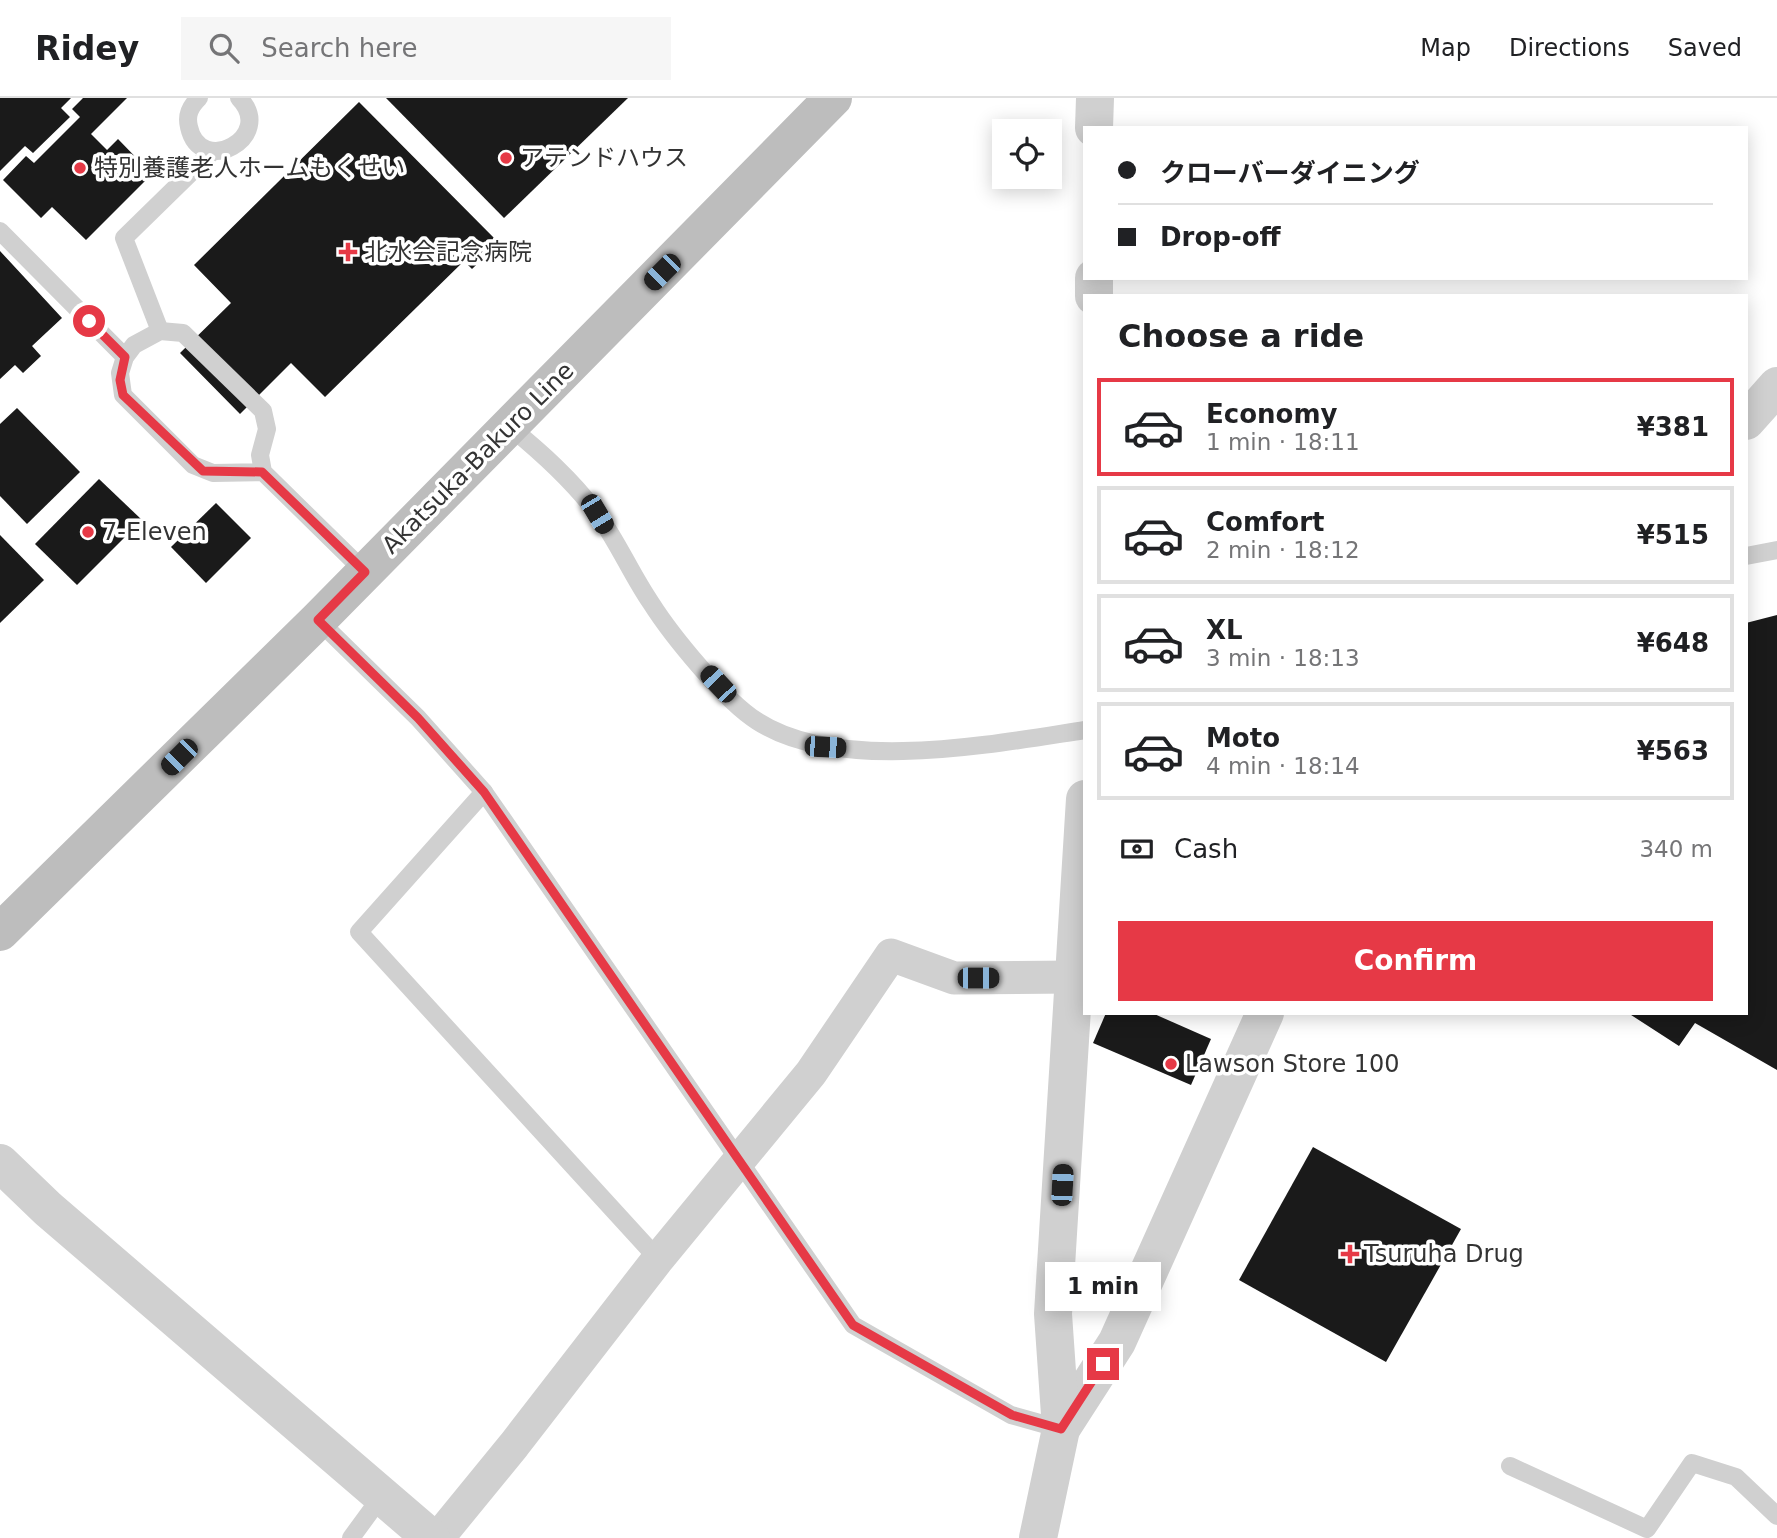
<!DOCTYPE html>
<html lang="en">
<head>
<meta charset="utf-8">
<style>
	body { margin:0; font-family:"DejaVu Sans","Noto Sans JP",sans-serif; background:#f6f6f6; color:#202124; height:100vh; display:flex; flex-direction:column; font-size:26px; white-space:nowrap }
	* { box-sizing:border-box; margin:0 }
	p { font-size:23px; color:#757577 }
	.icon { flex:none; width:38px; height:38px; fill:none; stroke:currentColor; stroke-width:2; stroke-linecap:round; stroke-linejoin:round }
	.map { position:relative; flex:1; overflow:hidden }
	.sheet { position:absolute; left:1083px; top:196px; width:665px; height:721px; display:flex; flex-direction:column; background:#fff; border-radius:0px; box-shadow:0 4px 18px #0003 }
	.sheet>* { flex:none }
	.guide { position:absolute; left:1083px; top:28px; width:665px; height:154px; border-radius:0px; box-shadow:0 4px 18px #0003; display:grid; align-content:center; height:154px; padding:0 35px; background:#fff }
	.fabs { position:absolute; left:992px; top:21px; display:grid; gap:14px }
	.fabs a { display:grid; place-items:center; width:70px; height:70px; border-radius:0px; background:#fff; box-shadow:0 4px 18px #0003; font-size:35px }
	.end { position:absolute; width:32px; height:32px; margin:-16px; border:9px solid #e63946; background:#fff; box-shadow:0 0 0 4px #fff }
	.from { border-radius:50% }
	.bubble { position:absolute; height:49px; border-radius:0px; background:#fff; box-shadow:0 4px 18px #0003; font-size:23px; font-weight:600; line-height:49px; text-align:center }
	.car { position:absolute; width:21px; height:42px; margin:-21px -10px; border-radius:9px; box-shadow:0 0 5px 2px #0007; background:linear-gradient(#222 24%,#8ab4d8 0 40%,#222 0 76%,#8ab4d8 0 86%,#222 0) }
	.guide b { display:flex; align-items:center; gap:24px; height:66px; font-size:26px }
	.guide b+b { border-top:2px solid #e0e0e0 }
	.guide i { width:18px; height:18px; background:#202124 }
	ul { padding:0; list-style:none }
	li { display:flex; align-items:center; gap:21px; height:98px; margin:0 14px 10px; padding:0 21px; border:4px solid #e0e0e0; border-radius:0px }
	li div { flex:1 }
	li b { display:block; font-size:26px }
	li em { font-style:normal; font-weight:600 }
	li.selected { border-color:#e63946 }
	li>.icon { width:63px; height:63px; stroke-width:1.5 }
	h2 { padding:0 35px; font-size:32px; line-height:84px }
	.pay { display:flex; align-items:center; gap:18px; height:77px; padding:0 35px; font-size:26px }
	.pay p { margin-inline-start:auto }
	.primary-button { display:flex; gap:14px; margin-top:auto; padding:14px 35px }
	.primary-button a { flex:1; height:80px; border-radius:0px; background:#e63946; color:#fff; font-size:28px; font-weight:600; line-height:80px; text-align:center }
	header { display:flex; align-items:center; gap:42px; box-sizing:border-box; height:98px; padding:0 35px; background:#fff; border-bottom:2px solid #e0e0e0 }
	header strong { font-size:33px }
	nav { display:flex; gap:38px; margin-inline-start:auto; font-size:24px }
	.search { width:490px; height:63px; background:#f6f6f6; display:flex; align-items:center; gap:18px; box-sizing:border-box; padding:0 24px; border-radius:0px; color:#757577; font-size:26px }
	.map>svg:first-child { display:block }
</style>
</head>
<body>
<header>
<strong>Ridey</strong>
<div class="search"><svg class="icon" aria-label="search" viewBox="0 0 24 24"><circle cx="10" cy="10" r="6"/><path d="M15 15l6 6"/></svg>Search here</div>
<nav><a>Map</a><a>Directions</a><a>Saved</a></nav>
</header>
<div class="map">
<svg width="1777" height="1440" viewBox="0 0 1777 1440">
	<rect width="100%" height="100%" fill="#fff"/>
	<g fill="#1a1a1a">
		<polygon points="0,0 71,0 61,10 70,19 33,55 25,48 0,73"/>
		<polygon points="83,0 127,0 91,36 107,52 118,41 152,76 86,142 52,109 41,120 3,82 26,58 34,65 80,19 72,11"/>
		<polygon points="386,0 628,0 504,120"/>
		<polygon points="359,4 499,145 472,171 464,163 325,299 291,265 240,316 180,255 231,205 194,167"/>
		<polygon points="0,153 62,220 32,248 41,258 23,275 15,267 0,281"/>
		<polygon points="17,310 80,374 27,426 0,398 0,326"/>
		<polygon points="99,381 142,422 77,487 35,446"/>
		<polygon points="216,405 251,440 206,485 171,449"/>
		<polygon points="0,437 44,482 0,525"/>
		<polygon points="1777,517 1777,972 1695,925 1679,948 1628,915 1746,915 1746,525"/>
		<polygon points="1106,915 1152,915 1211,941 1191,987 1093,945"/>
		<polygon points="1313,1049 1461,1131 1386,1264 1239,1182"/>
	</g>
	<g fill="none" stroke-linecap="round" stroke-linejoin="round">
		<g stroke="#d0d0d0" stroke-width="18">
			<path d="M199 0C190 9 186 17 189 29 200 80 277 39 239 0"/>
			<polyline points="0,133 125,259"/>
			<polyline points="160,233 124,140 213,53"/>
			<path d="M510 329C542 355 571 381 596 414 617 442 631 476 651 505 672 538 725 603 757 623 839 676 993 646 1085 632"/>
			<polyline points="263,374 213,375 193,367 123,297 120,275 125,259 134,247 160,233 183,235 263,313 267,331 260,357 263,374 365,474"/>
			<polyline points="1746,458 1777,452"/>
			<polyline points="318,522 418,620 484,694 853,1227 1011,1317 1061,1331"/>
			<polyline points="484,694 359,834 658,1161"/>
			<polyline points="1510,1368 1647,1431 1692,1365 1736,1379 1777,1418"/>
			<polyline points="351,1440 381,1399"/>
		</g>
		<polyline stroke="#d0d0d0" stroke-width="33" points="438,1440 514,1347 658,1161 811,975 891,857 954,880 1074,879"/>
		<g stroke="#d0d0d0" stroke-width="38">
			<polyline points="1094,30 1095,0"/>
			<polyline points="1094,198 1094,180"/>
			<polyline points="1746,323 1777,288"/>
			<polyline points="0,1065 48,1111 431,1440"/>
			<polyline points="1061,1331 1117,1244 1265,915"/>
			<polyline points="1038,1440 1061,1331 1053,1216 1085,701"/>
		</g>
		<polyline stroke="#bdbdbd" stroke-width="38" points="0,834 318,522 833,0"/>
	</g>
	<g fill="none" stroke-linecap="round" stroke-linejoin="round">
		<polyline stroke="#e63946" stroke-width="9" points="89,223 125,259 120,282 123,297 203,373 262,374 365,474 318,522 418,620 484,694 853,1227 1012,1317 1061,1331 1103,1266"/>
	</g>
	<g fill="#e63946" stroke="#fff" stroke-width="2.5">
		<circle cx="506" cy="60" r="7"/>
		<circle cx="80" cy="70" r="7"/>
		<path d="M344.5 143.5h7v7h7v7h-7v7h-7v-7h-7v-7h7z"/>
		<circle cx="88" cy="434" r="7"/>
		<circle cx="1171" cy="966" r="7"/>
		<path d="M1346.5 1145.5h7v7h7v7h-7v7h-7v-7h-7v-7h7z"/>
	</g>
	<g text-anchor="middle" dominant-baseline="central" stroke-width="7" stroke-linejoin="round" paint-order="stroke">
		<g font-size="24" fill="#333" stroke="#fff" text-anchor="start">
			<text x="520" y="60">アテンドハウス</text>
			<text x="94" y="70">特別養護老人ホームもくせい</text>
			<text x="364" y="154">北水会記念病院</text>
			<text x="102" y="434">7-Eleven</text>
			<text x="1185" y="966">Lawson Store 100</text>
			<text x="1364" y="1156">Tsuruha Drug</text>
		</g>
		<g font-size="24" fill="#333" stroke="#fff">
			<text transform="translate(478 360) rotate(-45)">Akatsuka-Bakuro Line</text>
		</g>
	</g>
</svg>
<div class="fabs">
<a><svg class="icon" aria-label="locate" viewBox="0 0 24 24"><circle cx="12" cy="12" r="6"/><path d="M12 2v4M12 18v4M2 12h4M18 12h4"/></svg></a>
</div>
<i class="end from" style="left:89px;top:223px"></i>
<i class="end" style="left:1103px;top:1266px"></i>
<div class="bubble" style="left:1045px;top:1164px;width:116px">1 min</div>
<i class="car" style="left:662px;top:174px;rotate:225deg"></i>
<i class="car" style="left:597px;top:416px;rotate:149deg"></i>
<i class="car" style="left:718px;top:586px;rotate:317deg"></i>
<i class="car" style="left:825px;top:649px;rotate:93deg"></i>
<i class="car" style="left:179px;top:659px;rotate:225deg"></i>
<i class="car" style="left:978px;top:880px;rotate:90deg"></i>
<i class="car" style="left:1062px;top:1087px;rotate:3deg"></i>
<div class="guide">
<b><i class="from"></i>クローバーダイニング</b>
<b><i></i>Drop-off</b>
</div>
<section class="sheet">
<h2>Choose a ride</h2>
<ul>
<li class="selected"><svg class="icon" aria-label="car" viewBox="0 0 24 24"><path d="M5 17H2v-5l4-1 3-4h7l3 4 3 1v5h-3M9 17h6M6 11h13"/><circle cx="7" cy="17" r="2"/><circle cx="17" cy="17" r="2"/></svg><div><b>Economy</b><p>1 min · 18:11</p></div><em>¥381</em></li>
<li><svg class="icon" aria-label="car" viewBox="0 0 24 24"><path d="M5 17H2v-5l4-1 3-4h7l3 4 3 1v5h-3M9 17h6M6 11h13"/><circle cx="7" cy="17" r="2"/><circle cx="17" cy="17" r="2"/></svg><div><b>Comfort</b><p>2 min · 18:12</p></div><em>¥515</em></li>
<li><svg class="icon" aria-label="car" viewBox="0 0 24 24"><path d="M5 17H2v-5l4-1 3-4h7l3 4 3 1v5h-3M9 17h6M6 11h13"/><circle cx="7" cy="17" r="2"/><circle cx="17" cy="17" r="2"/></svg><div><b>XL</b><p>3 min · 18:13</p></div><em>¥648</em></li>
<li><svg class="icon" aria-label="car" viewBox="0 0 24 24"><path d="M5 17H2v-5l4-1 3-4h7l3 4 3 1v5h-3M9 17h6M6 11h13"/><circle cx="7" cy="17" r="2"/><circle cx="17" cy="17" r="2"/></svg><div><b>Moto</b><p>4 min · 18:14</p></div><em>¥563</em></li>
</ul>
<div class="pay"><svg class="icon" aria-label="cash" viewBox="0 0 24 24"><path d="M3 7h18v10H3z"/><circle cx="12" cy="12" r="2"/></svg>Cash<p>340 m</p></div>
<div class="primary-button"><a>Confirm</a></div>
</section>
</div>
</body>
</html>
